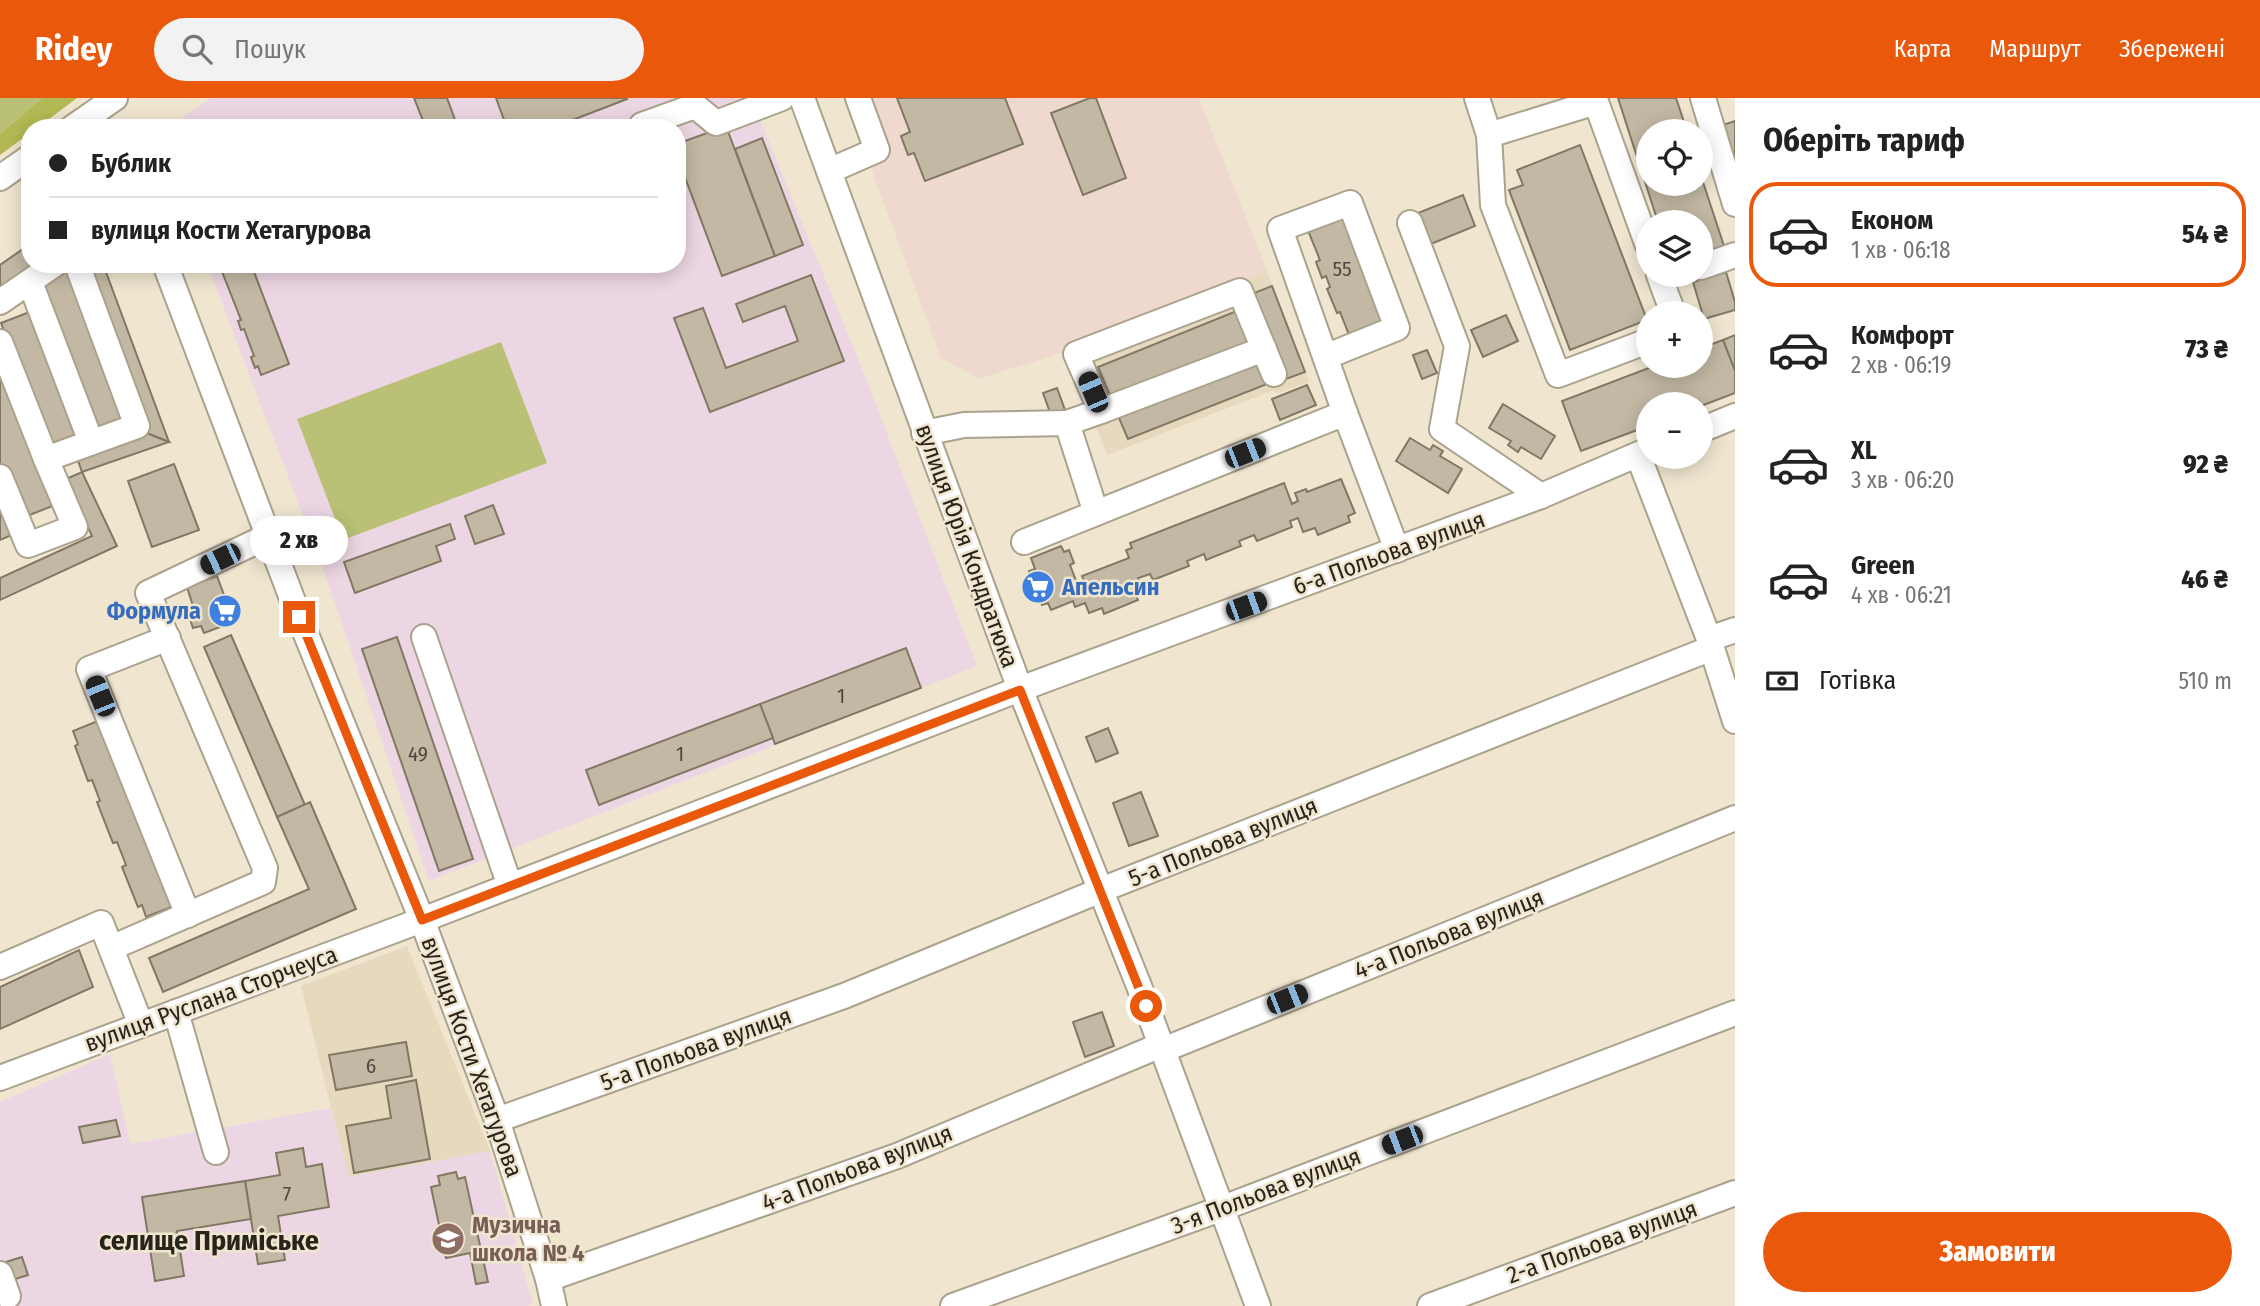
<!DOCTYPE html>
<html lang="uk">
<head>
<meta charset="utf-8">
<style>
	body { margin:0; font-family:"Fira Sans Condensed",sans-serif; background:#f2f2f2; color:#222; height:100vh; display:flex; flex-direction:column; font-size:26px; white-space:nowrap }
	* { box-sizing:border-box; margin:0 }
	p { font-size:23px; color:#767676 }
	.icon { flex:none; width:38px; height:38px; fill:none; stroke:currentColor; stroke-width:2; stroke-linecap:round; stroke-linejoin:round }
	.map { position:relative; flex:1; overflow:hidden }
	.drawer { display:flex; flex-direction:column; background:#fff; width:525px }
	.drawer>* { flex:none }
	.banner { position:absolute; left:21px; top:21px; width:665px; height:154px; border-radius:28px; box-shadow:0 4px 18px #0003; display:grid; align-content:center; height:154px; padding:0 28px; background:#fff }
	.tools { position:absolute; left:1636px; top:21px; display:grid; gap:14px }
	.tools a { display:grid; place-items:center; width:77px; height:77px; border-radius:50%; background:#fff; box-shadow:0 4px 18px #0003; font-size:35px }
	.end { position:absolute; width:32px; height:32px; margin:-16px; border:9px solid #ea580c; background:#fff; box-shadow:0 0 0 4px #fff }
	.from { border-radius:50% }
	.bubble { position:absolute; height:49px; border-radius:24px; background:#fff; box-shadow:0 4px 18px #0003; font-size:23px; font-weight:800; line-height:49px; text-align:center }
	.car { position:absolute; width:21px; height:42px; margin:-21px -10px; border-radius:9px; box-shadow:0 0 5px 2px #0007; background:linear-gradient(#222 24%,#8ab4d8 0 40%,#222 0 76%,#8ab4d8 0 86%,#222 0) }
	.banner b { display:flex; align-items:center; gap:24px; height:66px; font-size:26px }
	.banner b+b { border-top:2px solid #e0e0e0 }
	.banner i { width:18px; height:18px; background:#222 }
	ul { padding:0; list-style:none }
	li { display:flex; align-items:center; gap:21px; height:105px; margin:0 14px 10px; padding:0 14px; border:4px solid transparent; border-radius:28px }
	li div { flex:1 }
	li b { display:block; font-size:26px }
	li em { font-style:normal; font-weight:800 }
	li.on { border-color:#ea580c }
	li>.icon { width:63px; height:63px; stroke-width:1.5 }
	h2 { padding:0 28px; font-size:32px; line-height:84px }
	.pay { display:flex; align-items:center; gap:18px; height:77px; padding:0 28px; font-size:26px }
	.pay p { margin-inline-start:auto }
	.button { display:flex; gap:14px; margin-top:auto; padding:14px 28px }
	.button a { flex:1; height:80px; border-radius:42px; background:#ea580c; color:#fff; font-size:28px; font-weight:800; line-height:80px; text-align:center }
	header { display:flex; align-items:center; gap:42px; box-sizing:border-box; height:98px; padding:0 35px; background:#ea580c; color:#fff }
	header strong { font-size:33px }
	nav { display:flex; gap:38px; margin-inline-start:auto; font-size:24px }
	.search { width:490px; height:63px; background:#f2f2f2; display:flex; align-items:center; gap:18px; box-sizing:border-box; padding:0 24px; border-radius:38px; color:#767676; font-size:26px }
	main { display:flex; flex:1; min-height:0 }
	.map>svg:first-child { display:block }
</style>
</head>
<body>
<header>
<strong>Ridey</strong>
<div class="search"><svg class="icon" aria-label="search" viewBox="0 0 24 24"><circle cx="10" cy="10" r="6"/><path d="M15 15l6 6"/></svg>Пошук</div>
<nav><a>Карта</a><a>Маршрут</a><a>Збережені</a></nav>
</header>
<main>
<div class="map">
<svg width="1735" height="1208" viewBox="0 0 1735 1208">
	<rect width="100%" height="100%" fill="#f0e6d0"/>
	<polygon fill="#efd8cd" points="845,0 1199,0 1267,173 1067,253 979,281 941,260"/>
	<g fill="#e6d9bd">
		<polygon points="1267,173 1309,284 1276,296 1274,292 1107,357 1067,253"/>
		<polygon points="407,848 490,1053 348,1079 301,888"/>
	</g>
	<g fill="#ecd6e3">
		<polygon points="210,0 751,0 859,263 977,568 429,783 322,467 207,166 677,166 677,30 168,30"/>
		<polygon points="110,956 130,1046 331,1010 349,1079 490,1053 533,1206 527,1208 0,1208 0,1004"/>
	</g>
	<g fill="#bac176">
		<polygon points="0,0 42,0 0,36"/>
		<polygon points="501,244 547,365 343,442 297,321"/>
	</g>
	<polygon fill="#b2b954" points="42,0 77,0 37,30 30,30 30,35 0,57 0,36"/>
	<g fill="#c2b8a3" stroke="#817864" stroke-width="2">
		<polygon points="414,0 447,0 458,30 426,30"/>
		<polygon points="496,0 626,0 627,1 552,30 507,30"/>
		<polygon points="897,0 1005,0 1023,46 925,83 914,55 908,57 901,38 910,34"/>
		<polygon points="1090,0 1096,0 1126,80 1083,97 1051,15"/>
		<polygon points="1618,0 1676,0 1687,33 1648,33 1648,86 1701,86 1701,78 1726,154 1701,162 1701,124 1673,124 1672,122 1658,124"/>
		<polygon points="1735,23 1735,63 1723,27"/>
		<polygon points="726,28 775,158 722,178 677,58 677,46"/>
		<polygon points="762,40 803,147 775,158 735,51"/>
		<polygon points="1580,47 1647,222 1570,252 1509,92 1523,87 1517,72"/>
		<polygon points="1463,97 1475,128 1431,146 1418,115"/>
		<polygon points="1344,115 1388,227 1351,242 1340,214 1337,215 1327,191 1330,189 1326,178 1322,180 1316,164 1320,162 1307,130"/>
		<polygon points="30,146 30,166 39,166 0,192 0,167"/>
		<polygon points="85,166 103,166 169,344 144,334"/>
		<polygon points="219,166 251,166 289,266 261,277 258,268 255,270 251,259 254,258 244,231 241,232 238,223 241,222"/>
		<polygon points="71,167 127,322 93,334 40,189"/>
		<polygon points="1726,174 1735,204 1735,212 1704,221 1693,184"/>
		<polygon points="811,177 844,263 710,314 674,220 703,210 726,270 798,243 785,208 743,224 736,206"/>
		<polygon points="1272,188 1305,274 1286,281 1254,195"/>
		<polygon points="1244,210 1257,242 1111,300 1098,269"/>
		<polygon points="32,213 80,335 49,347 1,225"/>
		<polygon points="1506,217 1518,243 1483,259 1471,232"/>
		<polygon points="1735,237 1735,273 1723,242"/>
		<polygon points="1723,242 1735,273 1735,295 1701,308 1701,306 1648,306 1648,328 1581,353 1562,303 1654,268 1701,268 1701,250"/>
		<polygon points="1427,252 1437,275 1422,281 1413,257"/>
		<polygon points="1255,257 1267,286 1128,341 1116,313"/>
		<polygon points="0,265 55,407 22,420 0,364"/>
		<polygon points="1307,287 1316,307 1280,322 1272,301"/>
		<polygon points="1057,290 1065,312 1051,317 1043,295"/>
		<polygon points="1503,306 1555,338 1541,361 1521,349 1518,354 1508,347 1511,343 1489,330"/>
		<polygon points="144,334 169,344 82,374 76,357"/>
		<polygon points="1410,340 1430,352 1433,347 1443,353 1440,358 1462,371 1448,395 1396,363"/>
		<polygon points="174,366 199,432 152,449 128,383"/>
		<polygon points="82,374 117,448 0,502 0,480 92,438 66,381"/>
		<polygon points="1341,381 1355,415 1348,418 1350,424 1318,437 1315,430 1303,434 1298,420 1290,423 1292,429 1257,443 1254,437 1239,443 1241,448 1206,462 1204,456 1187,463 1189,468 1153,482 1150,476 1138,480 1144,495 1136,498 1138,502 1104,516 1102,510 1089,515 1085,505 1075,509 1073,503 1051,512 1048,505 1042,507 1029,473 1035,471 1031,460 1061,448 1064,454 1069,452 1074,465 1070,467 1077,485 1084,483 1082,478 1129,460 1126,452 1132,450 1130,445 1284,385 1292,406 1298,403 1295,395 1306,391 1307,394"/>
		<polygon points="0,402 14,436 0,442"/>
		<polygon points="493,407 504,436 475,446 465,418"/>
		<polygon points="450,426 455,441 436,448 441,463 355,495 344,464"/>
		<polygon points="217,478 234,524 204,535 201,528 193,530 186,510 193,508 187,489"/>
		<polygon points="231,537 305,707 277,719 204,549"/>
		<polygon points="397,539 473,761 439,773 362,551"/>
		<polygon points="906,550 921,590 775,646 760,606"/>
		<polygon points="760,606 773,640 599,707 586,672"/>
		<polygon points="100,622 174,808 146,819 142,807 138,809 122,769 126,767 117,744 113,745 97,704 100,703 92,682 88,683 75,648 78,646 73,633"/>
		<polygon points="1108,630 1118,655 1096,664 1086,639"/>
		<polygon points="1141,694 1158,738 1129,748 1113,705"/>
		<polygon points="310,704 356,811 163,894 149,860 309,791 277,719"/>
		<polygon points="79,852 93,889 0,931 0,889"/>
		<polygon points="1102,914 1114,948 1085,959 1073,924"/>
		<polygon points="406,944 412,978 336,992 329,957"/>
		<polygon points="416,982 430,1061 354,1075 346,1028 391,1020 386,988"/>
		<polygon points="116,1022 120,1038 83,1045 79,1029"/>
		<polygon points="303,1050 306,1069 322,1066 329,1109 278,1118 285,1162 258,1166 245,1083 280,1077 276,1055"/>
		<polygon points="456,1074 458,1081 465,1079 488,1184 476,1186 470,1155 446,1160 431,1089 440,1087 438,1078"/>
		<polygon points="245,1083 251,1121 177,1133 184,1178 155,1183 142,1099"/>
		<polygon points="22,1159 28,1177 12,1182 6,1164"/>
	</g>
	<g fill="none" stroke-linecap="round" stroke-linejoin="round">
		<defs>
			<g id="minor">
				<polyline points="802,0 1020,591 1139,888 1258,1208"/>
				<polyline points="1477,0 1489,37 1493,107 1558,277 1648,243"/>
				<polyline points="1703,0 1735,106"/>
				<polyline points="642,27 695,8 716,25 782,0"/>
				<polyline points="72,30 115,0"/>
				<polyline points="1489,37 1596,4 1648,148"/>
				<polyline points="829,73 877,52 858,0"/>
				<polyline points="0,80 30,59"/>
				<polyline points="1410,125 1457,248 1442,331 1541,398"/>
				<polyline points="165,166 299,519 422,822 497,1022 548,1181 554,1208"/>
				<polyline points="1701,169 1735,157"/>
				<polyline points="1659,177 1673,215"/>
				<polyline points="30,184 91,344"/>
				<polyline points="0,204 55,166"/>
				<polyline points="0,244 46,361 137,328 77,166"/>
				<polyline points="1325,259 1397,230 1350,105 1280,131 1345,315"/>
				<polyline points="1101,313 1264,251"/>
				<polyline points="1067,325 1101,313 1076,256 1240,193 1274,276"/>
				<polyline points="1701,332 1735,318"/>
				<polyline points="924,335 964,327 1067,325 1096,415"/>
				<polyline points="1638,357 1709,541 1735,623"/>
				<polyline points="0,379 28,447 75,429 46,361"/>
				<polyline points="1024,444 1345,315 1397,452"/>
				<polyline points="424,539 510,788"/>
				<polyline points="168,540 89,571 188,817"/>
				<polyline points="1709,541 1735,532"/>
				<polyline points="111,850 263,784 265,770 148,495 268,438"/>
				<polyline points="0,869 101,825 141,927"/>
				<polyline points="176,914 216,1054"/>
				<polyline points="1163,952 1735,720"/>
				<polyline points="0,980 422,822 1020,591 1541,398 1648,352"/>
				<polyline points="497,1022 844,898 1101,792 1712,550"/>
				<polyline points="0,1176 8,1198"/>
				<polyline points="548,1181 897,1058 1161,947"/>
				<polyline points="953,1208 1223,1110 1735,915"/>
				<polyline points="1430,1208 1735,1095"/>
			</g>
		</defs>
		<use href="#minor" stroke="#aba28d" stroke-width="28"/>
		<use href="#minor" stroke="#fff" stroke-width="24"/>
	</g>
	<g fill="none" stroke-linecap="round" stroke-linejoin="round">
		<polyline stroke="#ea580c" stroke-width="9" points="299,519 422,822 1020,592 1146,908"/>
	</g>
	<defs>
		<symbol id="supermarket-disc" viewBox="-11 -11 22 22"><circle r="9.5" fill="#3f7fe0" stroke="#f0e6d0"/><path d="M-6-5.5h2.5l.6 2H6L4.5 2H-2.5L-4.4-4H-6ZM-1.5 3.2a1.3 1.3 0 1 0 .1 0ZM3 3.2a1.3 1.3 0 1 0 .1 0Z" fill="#fff"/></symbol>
		<symbol id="school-disc" viewBox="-11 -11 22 22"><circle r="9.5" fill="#8d6e63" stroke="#f0e6d0"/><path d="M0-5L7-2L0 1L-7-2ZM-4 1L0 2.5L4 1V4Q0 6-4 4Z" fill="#fff"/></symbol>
	</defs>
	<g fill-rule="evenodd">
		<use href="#supermarket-disc" x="1019" y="470" width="38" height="38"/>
		<use href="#supermarket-disc" x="206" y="494" width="38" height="38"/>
		<use href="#school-disc" x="429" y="1122" width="38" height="38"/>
	</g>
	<g text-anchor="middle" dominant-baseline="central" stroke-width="5" stroke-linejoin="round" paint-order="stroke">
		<g font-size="21" fill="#4e493e">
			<text x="1342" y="171">55</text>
			<text x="841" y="598">1</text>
			<text x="418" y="656">49</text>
			<text x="680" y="656">1</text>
			<text x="371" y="968">6</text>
			<text x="287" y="1096">7</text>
		</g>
		<g font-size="24" fill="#28241c" stroke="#f0e6d0">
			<text transform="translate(967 448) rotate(70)">вулиця Юрія Кондратюка</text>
			<text transform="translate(1389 455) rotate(-20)">6-а Польова вулиця</text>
			<text transform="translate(1223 744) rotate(-22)">5-а Польова вулиця</text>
			<text transform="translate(1449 836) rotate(-22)">4-а Польова вулиця</text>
			<text transform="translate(211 901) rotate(-20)">вулиця Руслана Сторчеуса</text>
			<text transform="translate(696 951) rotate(-20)">5-а Польова вулиця</text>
			<text transform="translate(472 959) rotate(70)">вулиця Кости Хетагурова</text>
			<text transform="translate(857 1070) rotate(-21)">4-а Польова вулиця</text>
			<text transform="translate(1266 1093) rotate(-21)">3-я Польова вулиця</text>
			<text transform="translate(1602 1144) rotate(-20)">2-а Польова вулиця</text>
		</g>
		<g font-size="24" font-weight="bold" fill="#366cbe" stroke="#f0e6d0" text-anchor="start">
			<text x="1062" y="489">Апельсин</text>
			<text x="201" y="513" text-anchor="end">Формула</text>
		</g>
		<g font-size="24" font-weight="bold" fill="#785e54" stroke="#f0e6d0" text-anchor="start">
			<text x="472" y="1127">Музична<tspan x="472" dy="28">школа № 4</tspan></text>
		</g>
		<g font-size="28" font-weight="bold" fill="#28241c" stroke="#f0e6d0">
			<text x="209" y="1142">селище Приміське</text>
		</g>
	</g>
</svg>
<div class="tools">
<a><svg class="icon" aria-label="locate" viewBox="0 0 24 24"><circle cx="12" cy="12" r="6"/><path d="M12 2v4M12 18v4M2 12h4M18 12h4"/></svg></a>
<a><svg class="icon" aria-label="layers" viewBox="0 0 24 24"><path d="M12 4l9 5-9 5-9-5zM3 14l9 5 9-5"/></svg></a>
<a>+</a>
<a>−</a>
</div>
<i class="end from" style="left:1146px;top:908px"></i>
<i class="end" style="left:299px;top:519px"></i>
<div class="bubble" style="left:250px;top:418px;width:98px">2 хв</div>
<i class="car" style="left:1093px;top:294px;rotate:337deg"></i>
<i class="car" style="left:1245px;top:355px;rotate:68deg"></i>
<i class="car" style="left:220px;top:461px;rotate:244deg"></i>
<i class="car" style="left:1246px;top:508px;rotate:70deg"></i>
<i class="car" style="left:100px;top:598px;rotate:338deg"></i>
<i class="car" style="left:1287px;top:901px;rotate:68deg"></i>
<i class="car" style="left:1402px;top:1042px;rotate:249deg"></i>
<div class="banner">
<b><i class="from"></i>Бублик</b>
<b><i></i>вулиця Кости Хетагурова</b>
</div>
</div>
<section class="drawer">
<h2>Оберіть тариф</h2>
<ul>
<li class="on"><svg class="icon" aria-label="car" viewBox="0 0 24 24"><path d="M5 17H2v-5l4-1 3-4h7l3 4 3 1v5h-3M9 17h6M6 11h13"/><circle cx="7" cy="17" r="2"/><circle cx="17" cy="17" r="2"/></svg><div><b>Економ</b><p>1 хв · 06:18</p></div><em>54 ₴</em></li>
<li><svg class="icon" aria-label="car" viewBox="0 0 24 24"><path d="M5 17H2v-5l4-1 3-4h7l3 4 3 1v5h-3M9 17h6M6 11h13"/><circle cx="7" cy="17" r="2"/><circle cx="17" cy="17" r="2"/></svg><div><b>Комфорт</b><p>2 хв · 06:19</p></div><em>73 ₴</em></li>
<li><svg class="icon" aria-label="car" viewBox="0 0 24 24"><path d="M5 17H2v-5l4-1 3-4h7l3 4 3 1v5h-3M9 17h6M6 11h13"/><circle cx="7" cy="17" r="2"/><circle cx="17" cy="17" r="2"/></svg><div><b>XL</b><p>3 хв · 06:20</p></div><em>92 ₴</em></li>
<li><svg class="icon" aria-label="car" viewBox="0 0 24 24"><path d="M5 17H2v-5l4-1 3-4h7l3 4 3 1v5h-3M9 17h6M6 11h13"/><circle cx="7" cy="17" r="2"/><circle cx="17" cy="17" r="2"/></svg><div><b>Green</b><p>4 хв · 06:21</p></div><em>46 ₴</em></li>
</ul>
<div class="pay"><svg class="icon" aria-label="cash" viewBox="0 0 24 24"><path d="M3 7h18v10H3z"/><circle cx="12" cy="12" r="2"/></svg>Готівка<p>510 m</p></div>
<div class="button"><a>Замовити</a></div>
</section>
</main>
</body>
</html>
